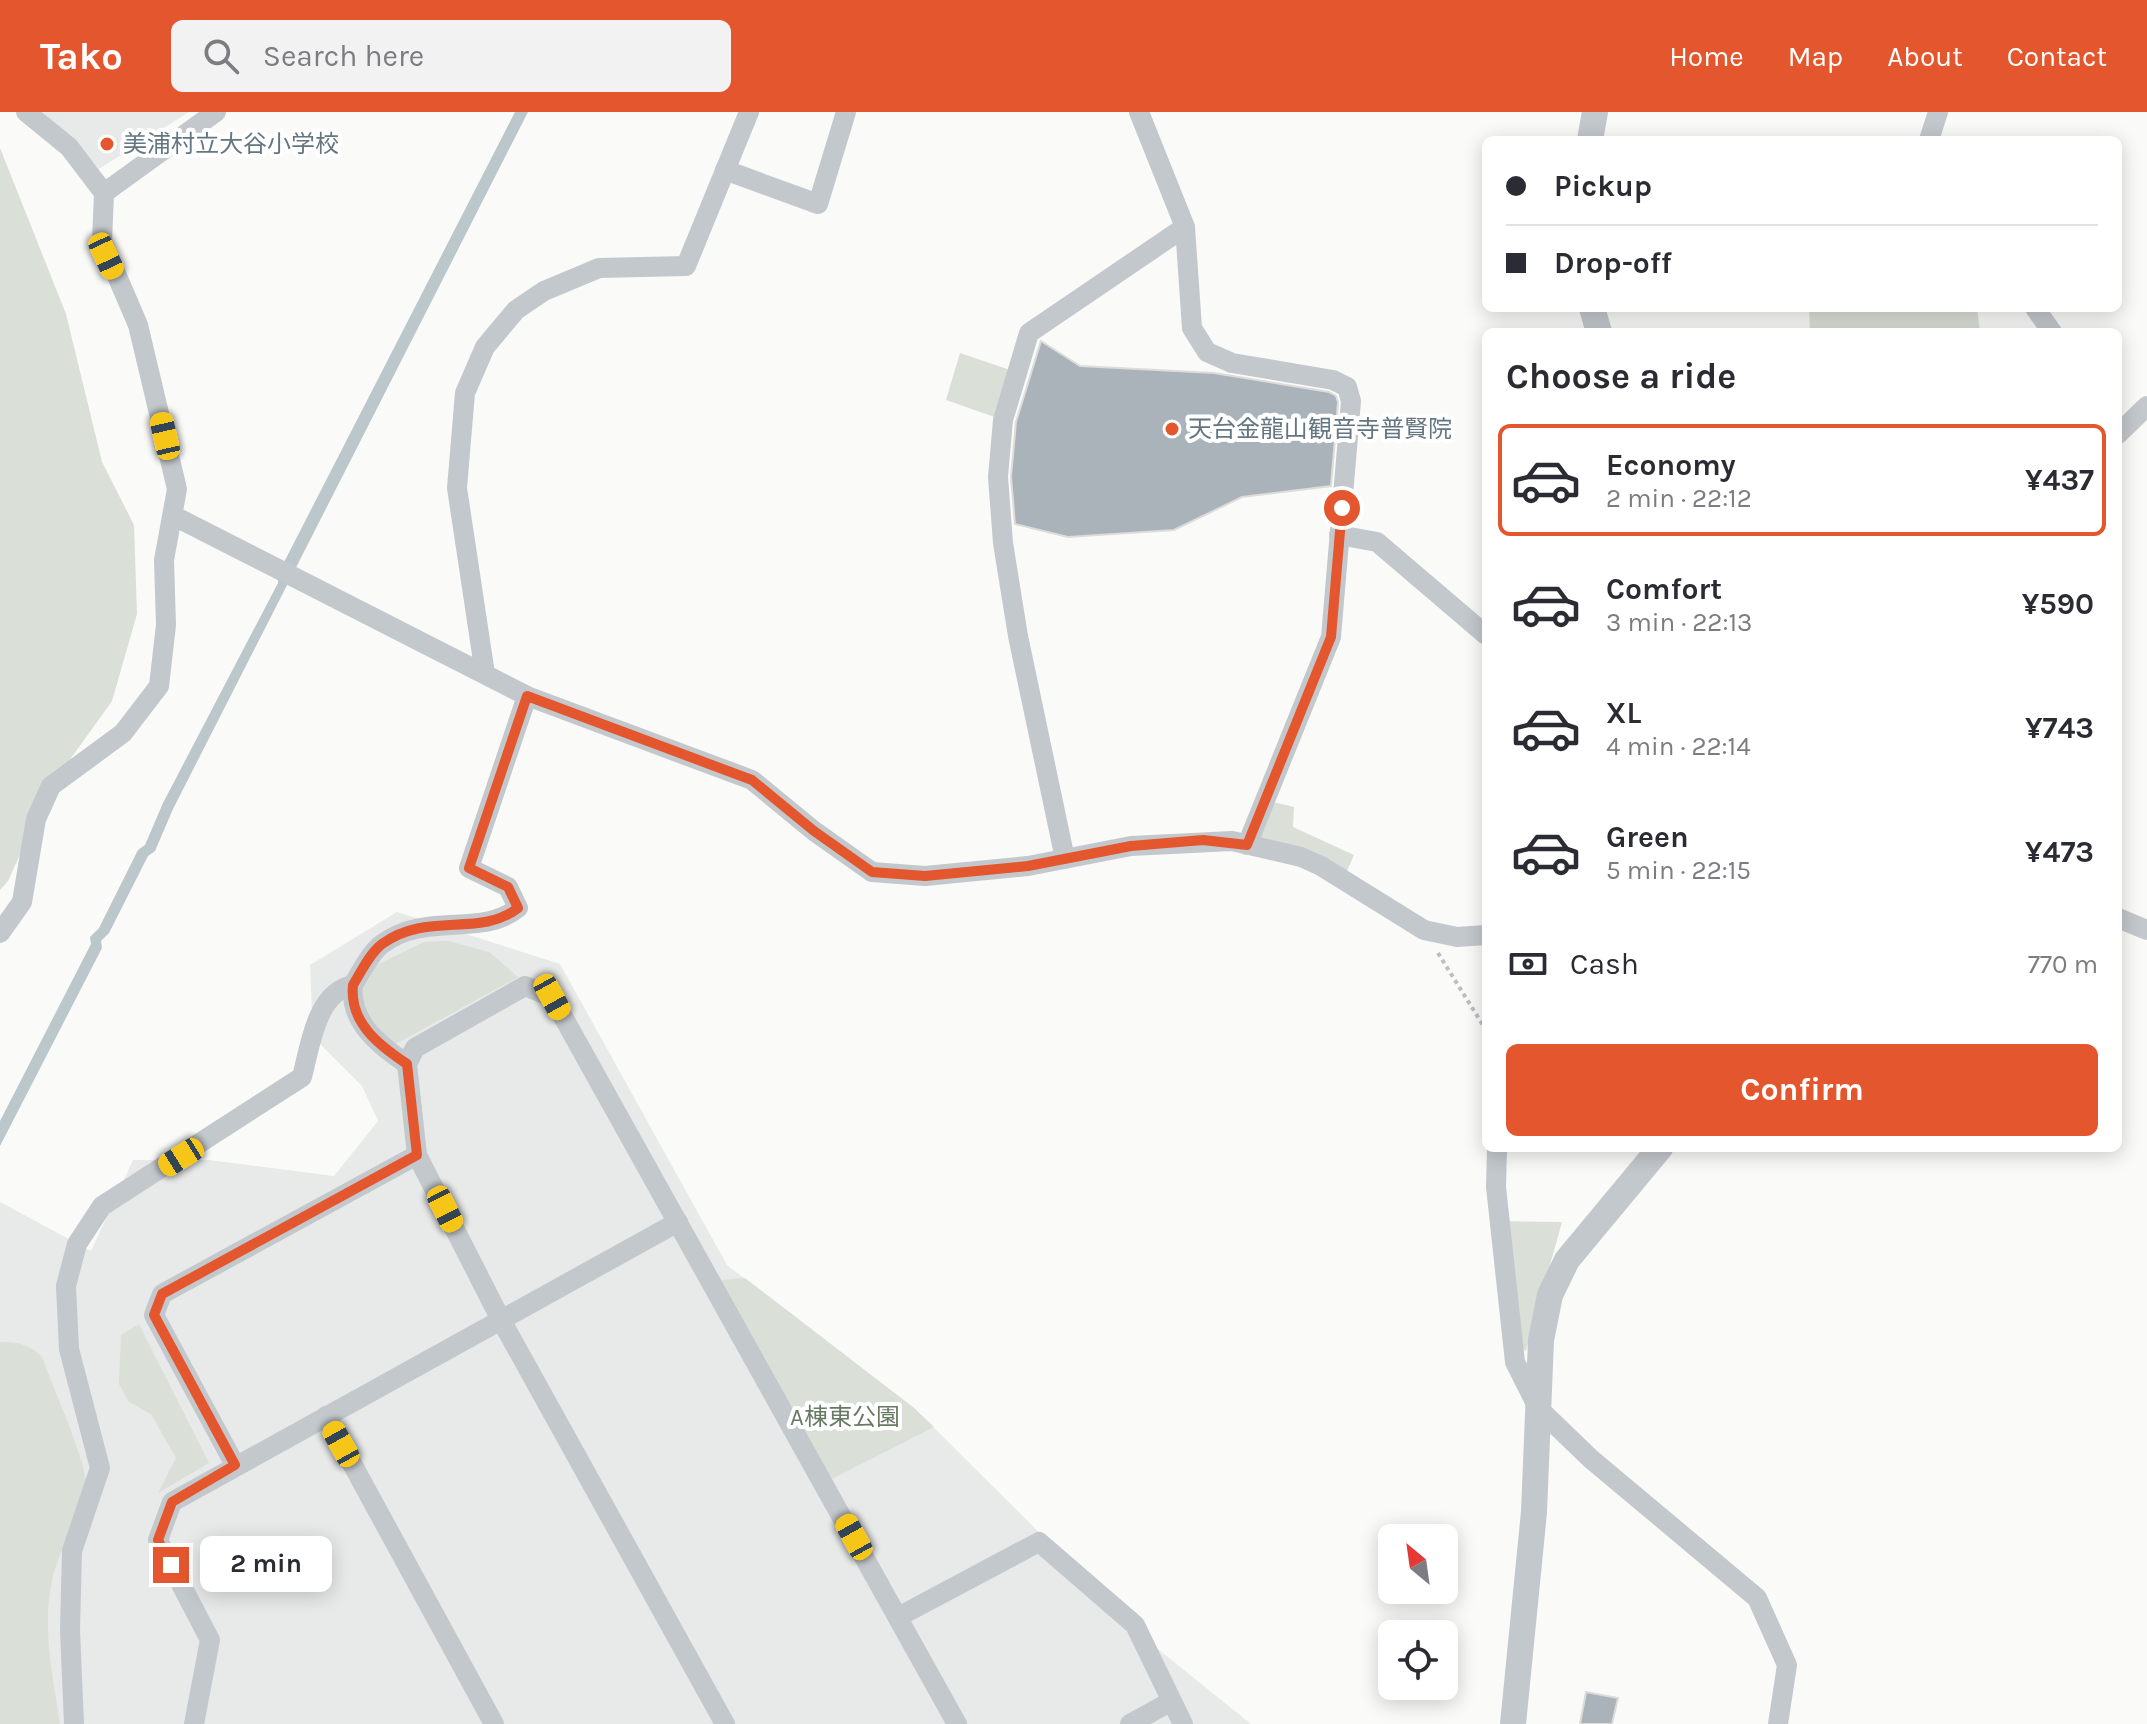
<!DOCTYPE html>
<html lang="en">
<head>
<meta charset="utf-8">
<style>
	body { margin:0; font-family:Karla,"Noto Sans JP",sans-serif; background:#f2f2f3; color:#2b2b33; height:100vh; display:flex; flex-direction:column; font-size:30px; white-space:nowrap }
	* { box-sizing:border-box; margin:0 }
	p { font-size:26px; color:#7c7c81 }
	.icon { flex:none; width:44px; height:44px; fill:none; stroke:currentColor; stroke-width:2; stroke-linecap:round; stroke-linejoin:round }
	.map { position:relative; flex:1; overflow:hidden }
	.sheet { position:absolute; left:1482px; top:216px; width:640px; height:824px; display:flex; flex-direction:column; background:#fff; border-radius:12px; box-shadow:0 4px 20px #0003 }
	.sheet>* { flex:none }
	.banner { position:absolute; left:1482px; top:24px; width:640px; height:176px; border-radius:12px; box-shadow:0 4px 20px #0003; display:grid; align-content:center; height:176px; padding:0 24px; background:#fff }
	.needle { width:52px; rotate:331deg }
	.controls { position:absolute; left:1378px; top:1412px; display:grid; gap:16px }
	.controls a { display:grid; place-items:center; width:80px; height:80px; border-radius:12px; background:#fff; box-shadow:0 4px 20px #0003; font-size:40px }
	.end { position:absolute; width:36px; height:36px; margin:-18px; border:10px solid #e4572e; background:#fff; box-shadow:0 0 0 4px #fff }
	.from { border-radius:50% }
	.bubble { position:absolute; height:56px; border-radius:12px; background:#fff; box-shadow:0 4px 20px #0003; font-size:26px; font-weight:700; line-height:56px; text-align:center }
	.car { position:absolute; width:24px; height:48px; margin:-24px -12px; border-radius:10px; box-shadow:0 0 6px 2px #0007; background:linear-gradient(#f5c518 24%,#345 0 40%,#f5c518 0 76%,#345 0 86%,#f5c518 0) }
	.banner b { display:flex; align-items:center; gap:28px; height:76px; font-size:30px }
	.banner b+b { border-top:2px solid #e1e1e2 }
	.banner i { width:20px; height:20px; background:#2b2b33 }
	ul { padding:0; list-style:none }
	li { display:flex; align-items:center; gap:24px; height:112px; margin:0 16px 12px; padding:0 8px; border:4px solid transparent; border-radius:12px }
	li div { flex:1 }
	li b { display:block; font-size:30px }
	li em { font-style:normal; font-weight:700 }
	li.current { border-color:#e4572e }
	li>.icon { width:72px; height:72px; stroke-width:1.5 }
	h2 { padding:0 24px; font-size:36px; line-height:96px }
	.pay { display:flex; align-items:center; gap:20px; height:88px; padding:0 24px; font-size:30px }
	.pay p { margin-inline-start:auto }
	.cta { display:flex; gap:16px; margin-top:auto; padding:16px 24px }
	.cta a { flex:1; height:92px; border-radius:12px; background:#e4572e; color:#fff; font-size:32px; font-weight:700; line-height:92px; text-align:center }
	header { display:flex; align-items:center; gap:48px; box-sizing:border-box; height:112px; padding:0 40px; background:#e4572e; color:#fff }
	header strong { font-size:38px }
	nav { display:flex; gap:44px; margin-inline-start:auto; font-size:28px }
	.search { width:560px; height:72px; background:#f2f2f3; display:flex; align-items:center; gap:20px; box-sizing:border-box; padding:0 28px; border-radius:12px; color:#7c7c81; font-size:30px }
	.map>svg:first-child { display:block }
</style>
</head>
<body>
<header>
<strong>Tako</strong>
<div class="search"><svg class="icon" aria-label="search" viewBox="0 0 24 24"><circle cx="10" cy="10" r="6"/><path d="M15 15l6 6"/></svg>Search here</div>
<nav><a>Home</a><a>Map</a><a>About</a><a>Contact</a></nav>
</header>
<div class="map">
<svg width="2147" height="1612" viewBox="0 0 2147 1612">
	<rect width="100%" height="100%" fill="#fafaf8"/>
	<g fill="#e8e9e9">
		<polygon points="43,0 189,0 99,57"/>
		<polygon points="397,800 560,852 727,1153 914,1296 1148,1529 1251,1612 0,1612 0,1090 91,1139 133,1048 209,1048 334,1064 378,1009 362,974 313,925 310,853"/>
	</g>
	<g fill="#dadfd7">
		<polygon points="0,36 66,202 102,350 134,413 137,502 112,589 51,674 8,769 0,778"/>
		<polygon points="1809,196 1977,196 1980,220 1810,220"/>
		<polygon points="960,241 1016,260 1003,308 946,288"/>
		<polygon points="1265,688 1294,695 1293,715 1354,743 1343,768 1247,733"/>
		<polygon points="448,829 489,840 518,865 394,933 360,895 366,858 424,830"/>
		<polygon points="1499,1109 1562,1110 1526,1239 1512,1228"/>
		<polygon points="745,1166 914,1296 934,1315 824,1371 711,1169"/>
		<polygon points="139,1212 209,1351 158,1381 176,1346 151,1302 129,1290 119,1272 121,1223"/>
		<path d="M0 1230C18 1230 29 1232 42 1245 54 1280 87 1348 88 1383 88 1404 69 1420 62 1438 37 1493 51 1555 60 1612H0Z"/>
	</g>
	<polygon fill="#bbc7cb" points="515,0 528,0 173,697 155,739 148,744 109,821 101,829 102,836 0,1034 0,1009 91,832 90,825 99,816 138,738 145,733 163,691 278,471 278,462"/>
	<g fill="#aab3b9" stroke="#dcdcda" stroke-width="2">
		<polygon points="1041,229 1080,254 1214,261 1329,280 1336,284 1338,290 1331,374 1242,385 1174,418 1068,425 1015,412 1011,365 1016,310"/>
		<polygon points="1586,1580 1618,1586 1612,1612 1580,1612"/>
	</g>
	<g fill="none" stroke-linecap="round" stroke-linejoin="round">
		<polyline stroke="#bbbfc2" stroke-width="4" stroke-dasharray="4 4" stroke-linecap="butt" points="1438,841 1486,918"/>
		<g stroke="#c3c8cc" stroke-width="20">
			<polyline points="1139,0 1185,115 1192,216 1207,240 1232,251 1333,268 1347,275 1351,289 1331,525 1247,733"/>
			<polyline points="1929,28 1938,0"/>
			<polyline points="725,58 818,92 846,0"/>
			<polyline points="104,81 216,0"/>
			<polyline points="2035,196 2052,220"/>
			<polyline points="2118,322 2147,294"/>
			<polyline points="174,404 527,584 752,668 814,719 872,760 925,764 1028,754 1131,734 1232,729 1301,745 1321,754 1424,818 1457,825 1486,823"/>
			<polyline points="1339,423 1377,430 1486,523"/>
			<polyline points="485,562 457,376 465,281 485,235 516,198 544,179 599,156 686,154 749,0"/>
			<polyline points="1065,747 1018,524 1003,431 998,365 1003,308 1029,221 1185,115"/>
			<polyline points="2118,806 2147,818"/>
			<polyline points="0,821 22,790 36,707 51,674 123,621 159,574 166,513 164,448 177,377 138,213 102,129 104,81 69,35 26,0"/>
			<path d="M407 952C380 934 349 910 353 873 361 860 370 841 382 832 427 799 480 826 518 796L508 775 469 756 527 584"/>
			<polyline points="1497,1036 1496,1075 1515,1250 1538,1296 1591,1347 1757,1486 1787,1553 1778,1612"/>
			<polyline points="326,1304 494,1612"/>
			<polyline points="235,1353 154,1203 162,1182 417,1043"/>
			<polyline points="898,1505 1039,1430 1135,1513 1183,1612"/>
			<path d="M74 1612 70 1518 72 1439 100 1356 69 1237 66 1174 77 1132 102 1094 302 965C310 935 316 880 353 873"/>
			<polyline points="194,1612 210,1528 158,1428 172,1390 678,1110"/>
			<polyline points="725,1612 500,1206 417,1043 407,952 415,936 525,874 552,885 957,1612"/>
			<polyline points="1130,1612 1170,1590"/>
		</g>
		<g stroke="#c3c8cc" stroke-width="26">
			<polyline points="1590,28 1595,0"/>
			<polyline points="1592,196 1599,220"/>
			<polyline points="1513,1612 1534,1400 1541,1228 1550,1183 1567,1148 1660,1036"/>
		</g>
	</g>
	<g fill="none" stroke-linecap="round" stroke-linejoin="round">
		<path stroke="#e4572e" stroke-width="10" d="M171 1453 158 1428 172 1390 235 1353 154 1203 162 1182 417 1043 407 952C380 934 349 911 353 873 361 860 370 841 382 832 427 799 480 826 518 796L508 775 469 756 527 584 752 668 814 719 872 760 925 764 1028 754 1131 734 1203 728 1247 733 1331 525 1342 396"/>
	</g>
	<g fill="#e4572e" stroke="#fff" stroke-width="3">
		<circle cx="107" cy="32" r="8"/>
		<circle cx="1172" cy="317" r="8"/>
	</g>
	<g text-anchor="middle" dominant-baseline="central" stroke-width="8" stroke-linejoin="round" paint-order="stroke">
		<g font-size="24" fill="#657683" stroke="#fff" text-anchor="start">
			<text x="123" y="32">美浦村立大谷小学校</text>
			<text x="1188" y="317">天台金龍山観音寺普賢院</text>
		</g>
		<g font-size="24" fill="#687a64" stroke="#fff">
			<text x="845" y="1305">A棟東公園</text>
		</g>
	</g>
</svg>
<div class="controls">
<a><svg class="needle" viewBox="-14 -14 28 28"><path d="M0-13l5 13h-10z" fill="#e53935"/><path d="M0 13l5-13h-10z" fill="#7c7c81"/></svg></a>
<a><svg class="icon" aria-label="locate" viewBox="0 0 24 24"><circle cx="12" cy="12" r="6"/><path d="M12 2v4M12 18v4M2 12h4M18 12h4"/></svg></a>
</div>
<i class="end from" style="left:1342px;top:396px"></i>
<i class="end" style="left:171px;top:1453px"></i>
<div class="bubble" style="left:200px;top:1424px;width:132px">2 min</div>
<i class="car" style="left:106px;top:144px;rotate:155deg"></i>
<i class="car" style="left:165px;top:324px;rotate:347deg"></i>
<i class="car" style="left:552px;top:885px;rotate:151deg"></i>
<i class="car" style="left:181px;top:1045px;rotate:238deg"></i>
<i class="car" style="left:445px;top:1097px;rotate:153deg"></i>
<i class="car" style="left:341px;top:1332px;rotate:331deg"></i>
<i class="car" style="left:854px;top:1425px;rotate:331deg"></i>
<div class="banner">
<b><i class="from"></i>Pickup</b>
<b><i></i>Drop-off</b>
</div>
<section class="sheet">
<h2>Choose a ride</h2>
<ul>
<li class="current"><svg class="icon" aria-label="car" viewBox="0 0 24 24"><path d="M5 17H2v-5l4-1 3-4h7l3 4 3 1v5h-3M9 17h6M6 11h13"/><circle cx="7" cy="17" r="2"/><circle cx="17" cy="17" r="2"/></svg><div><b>Economy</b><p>2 min · 22:12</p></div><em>¥437</em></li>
<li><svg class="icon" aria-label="car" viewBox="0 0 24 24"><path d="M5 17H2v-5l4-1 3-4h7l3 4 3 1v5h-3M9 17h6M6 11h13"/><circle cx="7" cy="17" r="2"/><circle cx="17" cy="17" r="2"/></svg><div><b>Comfort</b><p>3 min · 22:13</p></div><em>¥590</em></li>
<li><svg class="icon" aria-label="car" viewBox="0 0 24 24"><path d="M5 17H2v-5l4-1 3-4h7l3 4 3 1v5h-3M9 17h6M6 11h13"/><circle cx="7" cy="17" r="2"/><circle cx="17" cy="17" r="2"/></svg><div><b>XL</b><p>4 min · 22:14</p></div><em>¥743</em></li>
<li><svg class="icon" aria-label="car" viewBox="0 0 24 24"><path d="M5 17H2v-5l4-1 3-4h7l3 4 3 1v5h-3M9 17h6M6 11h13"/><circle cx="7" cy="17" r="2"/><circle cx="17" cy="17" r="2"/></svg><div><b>Green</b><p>5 min · 22:15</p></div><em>¥473</em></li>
</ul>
<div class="pay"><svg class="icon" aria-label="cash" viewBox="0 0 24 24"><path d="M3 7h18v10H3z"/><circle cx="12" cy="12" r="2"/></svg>Cash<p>770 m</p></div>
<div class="cta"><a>Confirm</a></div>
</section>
</div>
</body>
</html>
